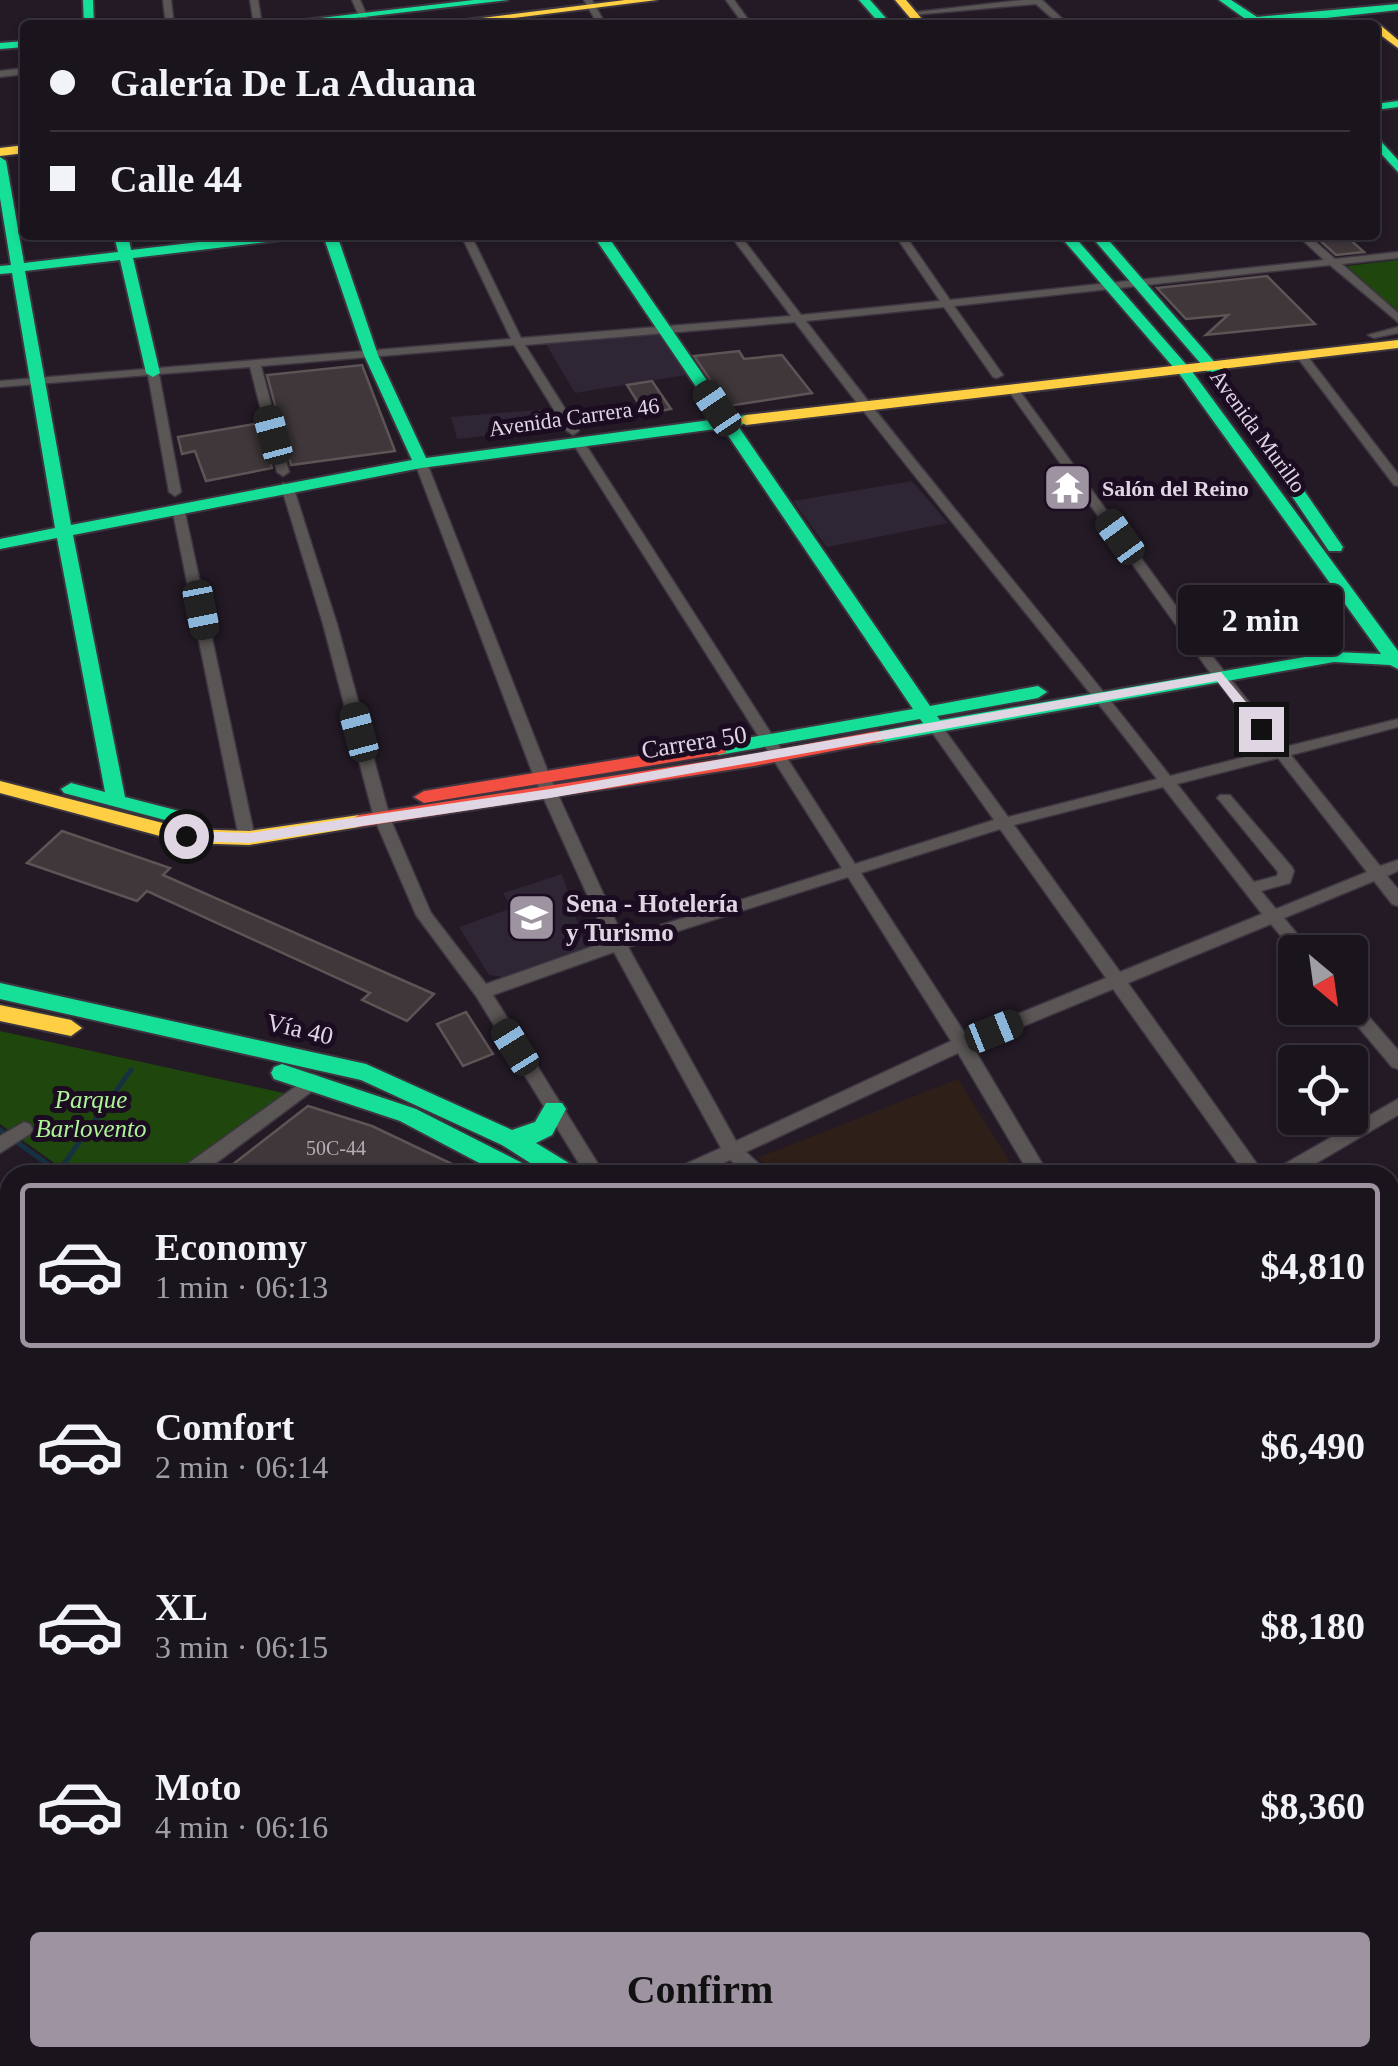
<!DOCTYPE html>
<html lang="en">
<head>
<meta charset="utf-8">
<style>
	body { margin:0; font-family:Georgia,serif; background:#231d25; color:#f1f3f6; height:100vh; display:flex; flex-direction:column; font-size:38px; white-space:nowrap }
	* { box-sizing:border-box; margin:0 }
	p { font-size:32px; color:#9f9ea3 }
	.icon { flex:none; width:55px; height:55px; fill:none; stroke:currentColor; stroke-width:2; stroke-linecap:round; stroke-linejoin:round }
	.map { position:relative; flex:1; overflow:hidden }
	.sheet { position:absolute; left:0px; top:1165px; width:1400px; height:902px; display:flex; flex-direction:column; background:#1a141c; border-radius:30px 30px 0 0; box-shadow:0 2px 8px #0004,0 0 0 2px #38333b }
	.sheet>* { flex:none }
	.hud { position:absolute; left:20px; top:20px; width:1360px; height:220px; border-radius:10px; box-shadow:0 2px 8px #0004,0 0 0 2px #38333b; display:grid; align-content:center; height:220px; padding:0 30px; background:#1a141c }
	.needle { width:65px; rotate:151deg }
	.controls { position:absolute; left:1278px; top:935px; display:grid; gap:20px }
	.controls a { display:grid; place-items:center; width:90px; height:90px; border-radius:10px; background:#1a141c; box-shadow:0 2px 8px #0004,0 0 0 2px #38333b; font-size:50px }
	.end { position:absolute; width:45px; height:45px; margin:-22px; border:12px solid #e0d5e3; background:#111; box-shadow:0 0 0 5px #111 }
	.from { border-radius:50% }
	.bubble { position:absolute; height:70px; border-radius:10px; background:#1a141c; box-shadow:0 2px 8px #0004,0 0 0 2px #38333b; font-size:32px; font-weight:600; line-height:70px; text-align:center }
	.car { position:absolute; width:30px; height:60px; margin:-30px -15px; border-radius:12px; box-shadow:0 0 8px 2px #0007; background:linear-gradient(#222 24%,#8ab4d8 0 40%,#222 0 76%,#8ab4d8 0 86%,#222 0) }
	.hud b { display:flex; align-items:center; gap:35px; height:95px; font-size:38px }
	.hud b+b { border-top:2px solid #38333b }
	.hud i { width:25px; height:25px; background:#f1f3f6 }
	ul { padding:18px 0 0; list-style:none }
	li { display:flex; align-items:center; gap:30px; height:165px; margin:0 20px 15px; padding:0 10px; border:5px solid transparent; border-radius:10px }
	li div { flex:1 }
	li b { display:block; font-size:38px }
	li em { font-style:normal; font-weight:600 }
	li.current { border-color:#9e94a1 }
	li>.icon { width:90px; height:90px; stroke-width:1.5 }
	.primary-button { display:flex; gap:20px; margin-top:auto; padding:20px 30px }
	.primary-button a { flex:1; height:115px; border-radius:10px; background:#9e94a1; color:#111; font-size:40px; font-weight:600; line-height:115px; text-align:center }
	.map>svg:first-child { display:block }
</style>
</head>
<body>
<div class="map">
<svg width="1398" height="2066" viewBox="0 0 1398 2066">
	<rect width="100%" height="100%" fill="#231a26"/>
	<polygon fill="#2e1f19" points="958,1079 1018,1175 778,1175 757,1158"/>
	<g fill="#2e2635">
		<polygon points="660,333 686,375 575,393 546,344"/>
		<polygon points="547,409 558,428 457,439 451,417"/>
		<polygon points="912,481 948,523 827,547 793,501"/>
		<polygon points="562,874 586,949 504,977 489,975 459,927 512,908 503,893"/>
	</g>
	<g fill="#1f470d">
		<polygon points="1398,260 1398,312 1347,266"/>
		<polygon points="0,1031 288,1094 182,1175 71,1175 0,1124"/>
	</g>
	<polygon fill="#163240" points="0,1755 10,1765 10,2058 239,2058 247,2066 0,2066"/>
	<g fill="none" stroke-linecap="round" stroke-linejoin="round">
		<g stroke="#163240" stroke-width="5">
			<polyline points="0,1130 63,1175"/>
			<polyline points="58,1172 131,1070"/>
			<polyline points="0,1414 10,1405"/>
		</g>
		<polyline stroke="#163240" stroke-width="6" points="466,2058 467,2066"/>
	</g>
	<g fill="#3f3739" stroke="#5d5455" stroke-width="2.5">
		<polygon points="1314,235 1345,235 1364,252 1336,255"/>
		<polygon points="1267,276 1315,324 1206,335 1228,315 1186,319 1157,288"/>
		<polygon points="739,351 744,359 782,355 812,393 728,406 694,356"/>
		<polygon points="362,365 395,451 291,465 267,375"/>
		<polygon points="652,381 658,390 671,409 645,414 627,385"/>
		<polygon points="261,423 272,468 206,481 195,451 182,454 178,437"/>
		<polygon points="62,831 170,868 163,875 434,994 407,1021 362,1000 370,993 147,891 137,901 27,863"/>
		<polygon points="466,1012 493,1054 463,1066 437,1024"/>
		<polygon points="308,1106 372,1126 475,1175 219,1175"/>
	</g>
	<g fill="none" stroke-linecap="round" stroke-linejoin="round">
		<defs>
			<g id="street">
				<polygon points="163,0 171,0 174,25 166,25"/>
				<polygon points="250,0 258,0 262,25 254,25"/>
				<polygon points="352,0 360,0 371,25 363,25"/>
				<polygon points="584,0 592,0 606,25 598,25"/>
				<polygon points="726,0 734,0 752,25 744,25"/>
				<polygon points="1023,0 1042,0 1069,25 1060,25 1036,4 912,15 908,13"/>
				<polygon points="25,68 25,74 0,77 0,71"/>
				<path d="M461 235H471L521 338 791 316 730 235H740L801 315 940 301 895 235H905L950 300 1324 260 1297 235H1308L1335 259 1398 252V258L1342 264 1398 313V322L1330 265 954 306 1003 375 997 378 993 377 944 307 806 321C924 476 1051 623 1170 776L1272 750 1206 667 1008 390V386H1016L1216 661 1285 747 1398 719V727L1291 755 1380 866 1398 860V871L1387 876 1398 889V906L1392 904 1374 881 1284 918 1312 952 1295 953 1271 924 1128 983 1265 1175H1246L1113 989 973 1047 1049 1175H1030L958 1053 746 1152 771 1175H749L730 1160 697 1175H670L672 1170 721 1148 614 952 493 995 605 1175H586L476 996 416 915 374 818 323 624 281 486 283 483 293 486 337 624 390 818 431 913 486 984 608 941 534 777 415 463 417 460 427 463 550 777 623 937 842 868 572 442 574 439 584 442 855 864 994 820 929 728 931 725H941L1008 817 1157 779C1039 625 912 478 795 322L525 345 579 431 573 435 567 431 514 345 261 366 289 472 283 476 277 472 250 367 159 374 181 492 175 496 169 492 148 375 0 387V381L511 339ZM1278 758 1367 872 1276 909 1261 891 1290 883 1294 871 1292 867 1230 795H1220L1217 798 1220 801 1278 872 1277 876 1254 882 1177 784ZM1163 787 1262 914 1120 972 1014 825ZM1000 829 1106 978 966 1035 861 873ZM848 877 951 1041 736 1141 628 947Z"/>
				<polygon points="1398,327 1398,333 1374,338 1368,335"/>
				<polygon points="1297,353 1305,353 1398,474 1398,486 1394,485 1297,357"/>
				<polygon points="178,504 184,508 255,838 247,843 239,838 172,508"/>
				<polygon points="1350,1000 1356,1002 1398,1050 1398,1069 1392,1067 1344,1010 1342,1008 1350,1008"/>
				<polygon points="313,1074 319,1076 322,1081 319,1086 200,1175 177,1175 179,1170"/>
				<polygon points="1398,1099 1398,1115 1296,1175 1272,1175 1274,1170"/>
				<polygon points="24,1122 30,1124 33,1129 30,1134 0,1153 0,1136"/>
				<polygon points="10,1317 10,1338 0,1343 0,1322"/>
				<polygon points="1390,1347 1398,1351 1398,1375 1390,1371"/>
				<polygon points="1398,1533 1398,1556 1390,1559 1390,1536"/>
				<polygon points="1390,1589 1398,1592 1398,1617 1390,1614"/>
			</g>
			<g id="fast">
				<polygon points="83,0 93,0 94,25 84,25"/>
				<polygon points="474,0 508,0 296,25 261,25"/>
				<polygon points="859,0 870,0 892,25 881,25"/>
				<polygon points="1219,0 1231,0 1257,17 1398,4 1398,10 1263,25 1199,25 1244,18"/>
				<polygon points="25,41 25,47 0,49 0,43"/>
				<polygon points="1398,101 1398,107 1375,110 1375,104"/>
				<polygon points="1375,135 1398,160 1398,172 1375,147"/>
				<polygon points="0,157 6,161 24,263 118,252 114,235 128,235 131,250 258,235 298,235 291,239 133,258 160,373 153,377 146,373 120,260 25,271 71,525 412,460 364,355 323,235 337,235 378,355 426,458 718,419 593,235 607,235 732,417 746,415 754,420 738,426 930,706 1038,686 1047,692 1038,698 937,716 940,720 1334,652 1381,654 1181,376 1059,235 1073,235 1191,370 1398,651 1398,669 1390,665 1334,662 877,743 870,741 870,733 923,723 920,719 719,755 712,753 712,745 719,743 913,709 723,428 421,468 73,535 125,797 187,813 190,818 180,824 64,793 61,789 71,783 105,792 57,538 0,549 0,539 55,528 12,273 0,274 0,266 11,265 0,198"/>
				<polygon points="1090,235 1104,235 1218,366 1343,547 1341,551 1329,551 1208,372"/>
				<polygon points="0,983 366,1064 512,1130 535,1122 546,1103 562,1103 566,1109 552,1135 536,1143 577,1168 580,1175 549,1175 502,1145 361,1080 0,999"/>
				<polygon points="282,1064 416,1109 532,1168 535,1175 502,1175 400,1121 274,1079 271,1073 274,1067"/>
				<polygon points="1390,1885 1398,1888 1398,1922 1390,1919"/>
			</g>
			<g id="slow">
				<polygon points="625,0 657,0 458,25 425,25"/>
				<polygon points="895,0 906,0 927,25 916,25"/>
				<polygon points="1371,24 1379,24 1398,40 1398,48 1375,31"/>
				<polygon points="25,145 25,153 0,156 0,148"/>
				<polygon points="1398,340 1398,348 746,425 738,420 746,415"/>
				<polygon points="0,781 186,829 249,831 359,815 369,821 359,827 249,845 186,843 0,793"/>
				<polygon points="0,1005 71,1020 82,1028 71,1036 0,1021"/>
				<polygon points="1390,1934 1398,1938 1398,1972 1390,1968"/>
			</g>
			<g id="jam">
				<polygon points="877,731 884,733 884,741 754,766 359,827 349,821 359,815 754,754"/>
				<polygon points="719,743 726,745 726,753 424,803 414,797 424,791"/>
			</g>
		</defs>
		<use href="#street" stroke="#3d3540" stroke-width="3"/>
		<use href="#fast" stroke="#3d3540" stroke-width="4"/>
		<use href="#slow" stroke="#3d3540" stroke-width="4"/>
		<use href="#jam" stroke="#3d3540" stroke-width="4"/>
		<use href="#street" fill="#5a5655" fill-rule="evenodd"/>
		<use href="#fast" fill="#16e098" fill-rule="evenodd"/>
		<use href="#slow" fill="#ffcf43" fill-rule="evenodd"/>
		<use href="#jam" fill="#f24e42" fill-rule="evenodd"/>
	</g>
	<polygon fill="#e0d5e3" points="1221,672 1266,726 1266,732 1256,732 1217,681 550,798 249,843 186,841 179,836 186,831 249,833 550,789"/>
	<defs>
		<symbol id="temple-square" viewBox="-11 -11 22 22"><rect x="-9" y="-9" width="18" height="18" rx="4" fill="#9e94a1" stroke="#1c0c21"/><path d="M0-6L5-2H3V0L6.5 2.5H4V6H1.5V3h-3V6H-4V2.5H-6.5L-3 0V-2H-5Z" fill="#fff"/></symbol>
		<symbol id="university-square" viewBox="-11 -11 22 22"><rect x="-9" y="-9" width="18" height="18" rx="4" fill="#9e94a1" stroke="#1c0c21"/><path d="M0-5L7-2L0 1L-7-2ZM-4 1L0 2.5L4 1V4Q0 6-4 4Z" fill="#fff"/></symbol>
	</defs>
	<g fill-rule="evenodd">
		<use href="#temple-square" x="1040" y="460" width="55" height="55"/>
		<use href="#university-square" x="504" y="890" width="55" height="55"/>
	</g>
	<g text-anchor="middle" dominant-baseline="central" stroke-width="10" stroke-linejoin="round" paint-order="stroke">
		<g font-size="20" fill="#b8aeb8">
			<text x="336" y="1148">50C-44</text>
		</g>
		<g font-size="22" fill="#e0d5e3" stroke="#1c0c21">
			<text transform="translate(574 417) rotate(-8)">Avenida Carrera 46</text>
			<text transform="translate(1258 431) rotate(54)">Avenida Murillo</text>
		</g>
		<g font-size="22" font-weight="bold" fill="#e0d5e3" stroke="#1c0c21" text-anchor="start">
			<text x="1102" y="488">Salón del Reino</text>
		</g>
		<g font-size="25" fill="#e0d5e3" stroke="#1c0c21">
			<text transform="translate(694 742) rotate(-9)">Carrera 50</text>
			<text transform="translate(300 1029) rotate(13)">Vía 40</text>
		</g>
		<g font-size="25" font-weight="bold" fill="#e0d5e3" stroke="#1c0c21" text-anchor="start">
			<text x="566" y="903">Sena - Hotelería<tspan x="566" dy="29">y Turismo</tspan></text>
		</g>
		<g font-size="25" font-style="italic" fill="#acf496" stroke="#1c0c21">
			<text x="91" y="1099">Parque<tspan x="91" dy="29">Barlovento</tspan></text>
		</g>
	</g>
</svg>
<div class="controls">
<a><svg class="needle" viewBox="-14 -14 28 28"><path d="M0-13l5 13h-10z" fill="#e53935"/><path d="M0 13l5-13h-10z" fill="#9f9ea3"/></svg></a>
<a><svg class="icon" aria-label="locate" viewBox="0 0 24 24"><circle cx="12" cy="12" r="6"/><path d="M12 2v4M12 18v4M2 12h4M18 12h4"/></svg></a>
</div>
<i class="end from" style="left:186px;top:836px"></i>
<i class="end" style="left:1261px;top:729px"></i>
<div class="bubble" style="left:1178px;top:585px;width:165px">2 min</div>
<i class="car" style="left:717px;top:408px;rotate:326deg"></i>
<i class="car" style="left:273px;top:435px;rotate:345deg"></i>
<i class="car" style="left:1120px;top:537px;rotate:324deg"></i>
<i class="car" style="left:201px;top:610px;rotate:169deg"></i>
<i class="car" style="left:359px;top:732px;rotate:345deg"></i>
<i class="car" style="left:994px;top:1031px;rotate:68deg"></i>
<i class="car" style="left:515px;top:1047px;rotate:328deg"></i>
<div class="hud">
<b><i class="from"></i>Galería De La Aduana</b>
<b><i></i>Calle 44</b>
</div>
<section class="sheet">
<ul>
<li class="current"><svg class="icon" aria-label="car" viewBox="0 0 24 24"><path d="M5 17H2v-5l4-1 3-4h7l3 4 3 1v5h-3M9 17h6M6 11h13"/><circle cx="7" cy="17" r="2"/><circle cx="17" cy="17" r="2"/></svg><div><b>Economy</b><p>1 min · 06:13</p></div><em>$4,810</em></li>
<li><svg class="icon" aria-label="car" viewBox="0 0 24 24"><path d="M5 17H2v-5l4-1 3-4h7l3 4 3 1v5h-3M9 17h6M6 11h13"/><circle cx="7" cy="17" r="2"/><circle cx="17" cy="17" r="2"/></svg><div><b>Comfort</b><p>2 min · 06:14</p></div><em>$6,490</em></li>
<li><svg class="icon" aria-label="car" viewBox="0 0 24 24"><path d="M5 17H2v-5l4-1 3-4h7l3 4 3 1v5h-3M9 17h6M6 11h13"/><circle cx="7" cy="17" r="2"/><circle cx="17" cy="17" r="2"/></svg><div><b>XL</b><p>3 min · 06:15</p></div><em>$8,180</em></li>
<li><svg class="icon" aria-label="car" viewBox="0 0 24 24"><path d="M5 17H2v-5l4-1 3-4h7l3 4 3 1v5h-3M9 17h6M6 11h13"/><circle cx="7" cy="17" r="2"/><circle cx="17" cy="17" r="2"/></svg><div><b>Moto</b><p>4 min · 06:16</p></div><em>$8,360</em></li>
</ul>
<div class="primary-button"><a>Confirm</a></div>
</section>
</div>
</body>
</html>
